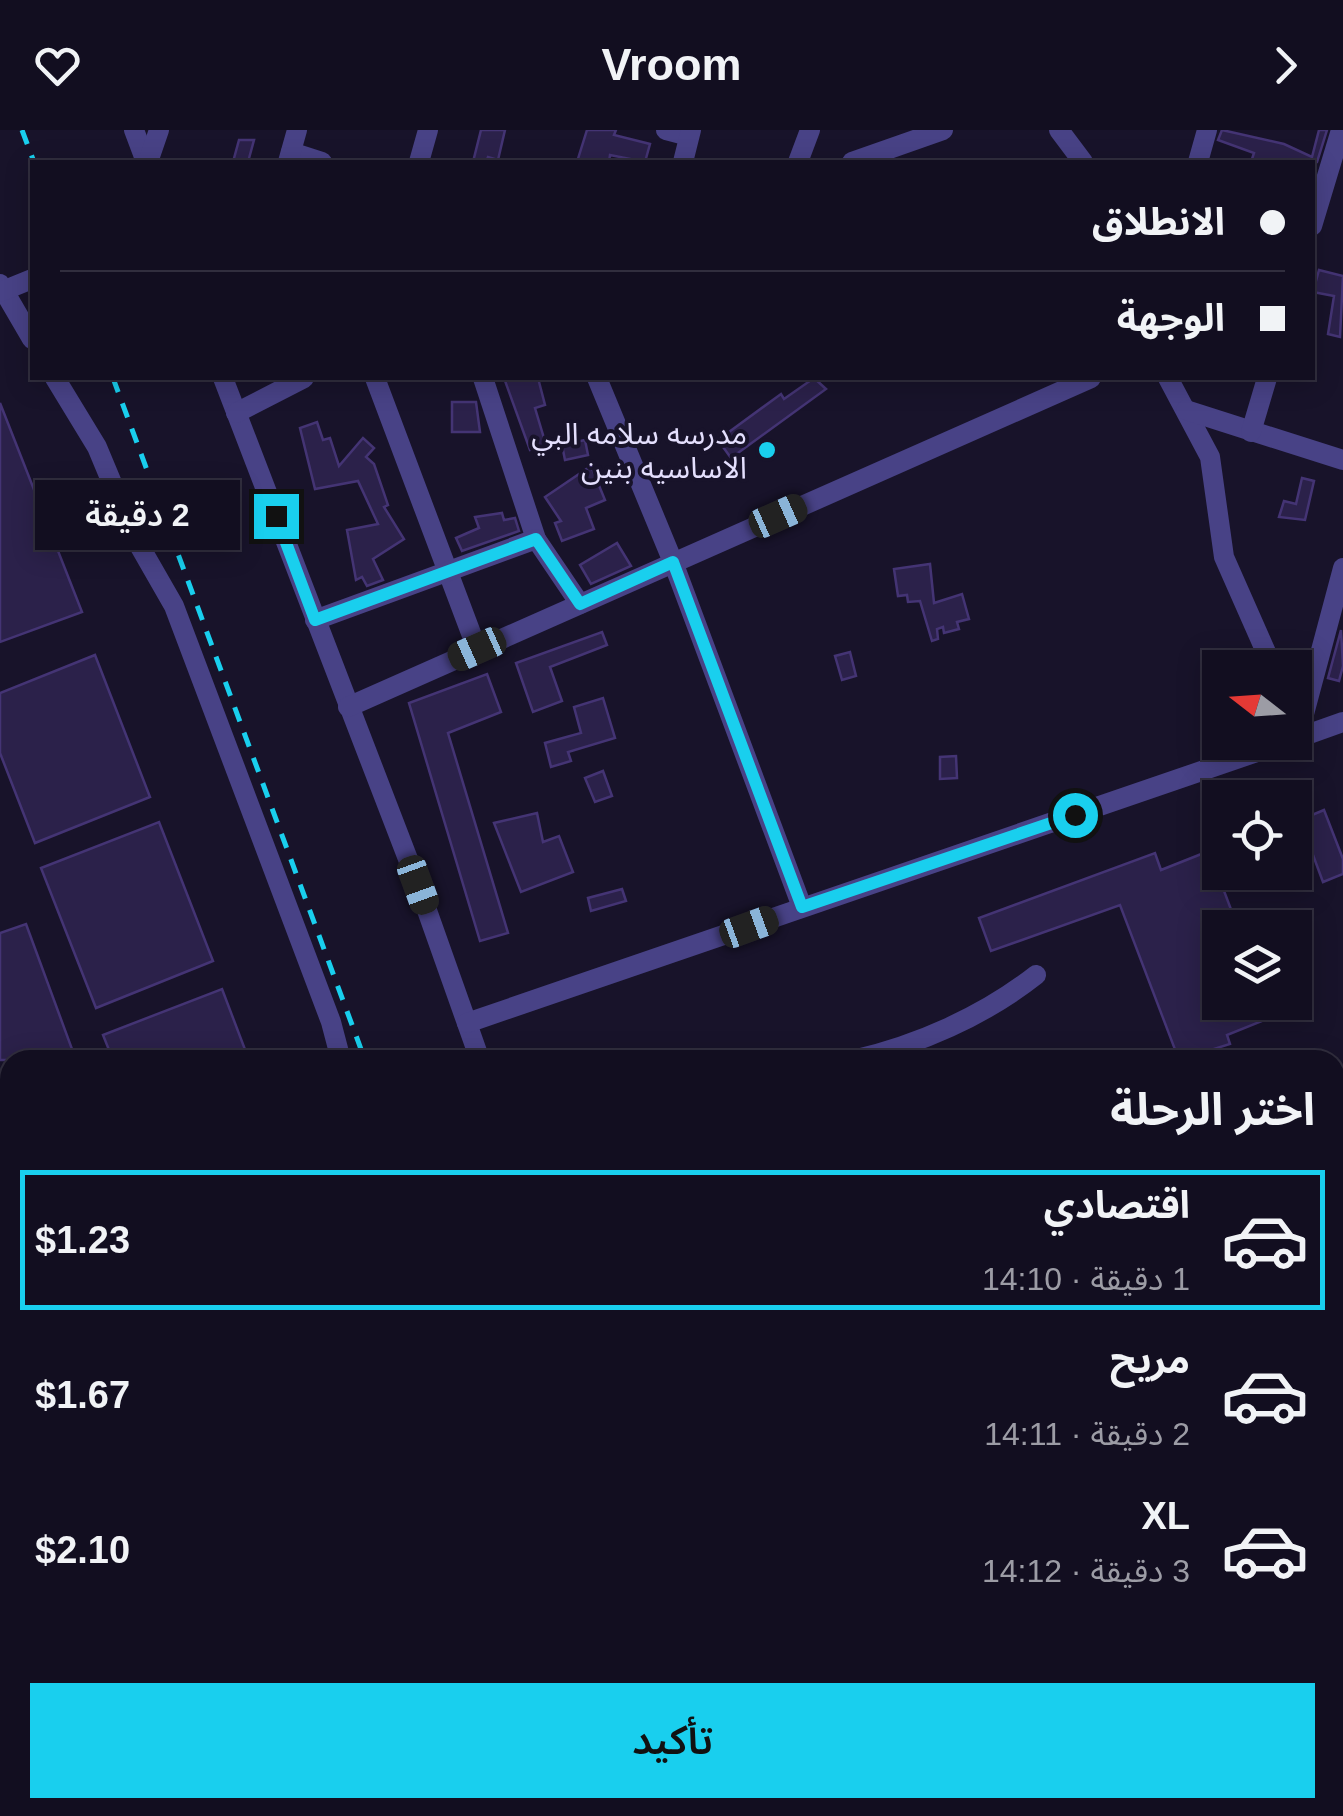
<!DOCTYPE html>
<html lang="ar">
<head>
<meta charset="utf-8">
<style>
	body { margin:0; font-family:Arial,"Noto Sans Arabic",sans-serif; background:#1f1c2d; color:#f1f3f6; direction:rtl; height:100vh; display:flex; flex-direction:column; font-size:38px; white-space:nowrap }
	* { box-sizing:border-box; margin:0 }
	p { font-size:32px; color:#9c9ca5 }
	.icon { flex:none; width:55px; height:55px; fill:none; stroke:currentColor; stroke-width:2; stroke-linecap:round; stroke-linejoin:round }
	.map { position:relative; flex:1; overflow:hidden; direction:ltr }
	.sheet { position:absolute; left:0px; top:920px; width:1345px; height:768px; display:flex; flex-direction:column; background:#120e20; border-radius:30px 30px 0 0; box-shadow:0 5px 25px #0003,0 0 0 2px #312e3e; direction:rtl }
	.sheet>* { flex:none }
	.banner { position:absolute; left:30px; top:30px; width:1285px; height:220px; border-radius:0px; box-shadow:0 5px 25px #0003,0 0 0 2px #312e3e; direction:rtl; display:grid; align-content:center; height:220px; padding:0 30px; background:#120e20 }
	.needle { width:65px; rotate:287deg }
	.controls { position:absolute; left:1202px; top:520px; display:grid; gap:20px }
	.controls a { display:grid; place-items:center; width:110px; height:110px; border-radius:0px; background:#120e20; box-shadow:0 5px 25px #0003,0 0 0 2px #312e3e; font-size:50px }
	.end { position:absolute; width:45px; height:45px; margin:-22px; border:12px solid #19cfee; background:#111; box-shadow:0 0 0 5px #111 }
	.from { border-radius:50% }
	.bubble { position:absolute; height:70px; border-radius:0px; background:#120e20; box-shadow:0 5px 25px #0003,0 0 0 2px #312e3e; font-size:32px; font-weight:600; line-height:70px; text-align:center; direction:rtl }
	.car { position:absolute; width:30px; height:60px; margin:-30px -15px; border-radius:12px; box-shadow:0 0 8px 2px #0007; background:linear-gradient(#222 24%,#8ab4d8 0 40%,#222 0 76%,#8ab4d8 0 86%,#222 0) }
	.banner b { display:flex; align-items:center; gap:35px; height:95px; font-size:38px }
	.banner b+b { border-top:2px solid #312e3e }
	.banner i { width:25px; height:25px; background:#f1f3f6 }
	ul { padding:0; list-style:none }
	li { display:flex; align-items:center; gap:30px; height:140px; margin:0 20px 15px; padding:0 10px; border:5px solid transparent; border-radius:0px }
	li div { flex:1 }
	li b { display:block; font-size:38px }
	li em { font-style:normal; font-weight:600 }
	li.selected { border-color:#19cfee }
	li>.icon { width:90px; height:90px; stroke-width:1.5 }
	h2 { padding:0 30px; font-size:45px; line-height:120px }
	.button { display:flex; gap:20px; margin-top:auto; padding:20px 30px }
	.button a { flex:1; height:115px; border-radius:0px; background:#19cfee; color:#111; font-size:40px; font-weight:600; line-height:115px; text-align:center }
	header { display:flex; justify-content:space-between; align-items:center; height:130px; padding:0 30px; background:#120e20; font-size:45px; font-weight:600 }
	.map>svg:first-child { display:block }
</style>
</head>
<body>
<header><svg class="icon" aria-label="forward" viewBox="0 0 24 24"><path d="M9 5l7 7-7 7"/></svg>Vroom<svg class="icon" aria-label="heart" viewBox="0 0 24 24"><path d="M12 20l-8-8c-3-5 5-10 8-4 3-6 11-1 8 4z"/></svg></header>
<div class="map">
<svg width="1343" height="1686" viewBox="0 0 1343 1686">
	<rect width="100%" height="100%" fill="#18132a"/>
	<g fill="#2b214a" stroke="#443474" stroke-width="2.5">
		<polygon points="481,0 505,0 498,30 488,27 486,32 473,32"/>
		<polygon points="587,0 616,0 614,5 650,14 645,32 610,25 609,32 577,32"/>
		<polygon points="1222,0 1284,14 1312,27 1319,0 1327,0 1317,32 1251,32 1254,23 1218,10"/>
		<polygon points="239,10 254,10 248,32 233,32"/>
		<polygon points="1319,140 1343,146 1340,207 1328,204 1334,166 1313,162"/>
		<polygon points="504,248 538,248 545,275 535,278 546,315 530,320"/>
		<polygon points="814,248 826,259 731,328 718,310 781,264 784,269"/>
		<polygon points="452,272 476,272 480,302 452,302"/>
		<polygon points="0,273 82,482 0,512"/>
		<polygon points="317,292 323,310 330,308 339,336 363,308 374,318 366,327 374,334 388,375 384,377 404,409 373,429 383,450 367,456 362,447 356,450 347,400 378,394 358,351 315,359 300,298"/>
		<polygon points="585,310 588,325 565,330 562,315"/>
		<polygon points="591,336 605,370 586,378 594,399 562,411 555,393 561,391 545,367"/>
		<polygon points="1302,348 1314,351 1305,390 1279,387 1284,371 1296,374"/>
		<polygon points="502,383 504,390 515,388 519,401 462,421 456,408 479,398 475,387"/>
		<polygon points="617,413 631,436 591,454 580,435"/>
		<polygon points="930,434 934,473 962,464 969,489 957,492 959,499 944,503 943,497 937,499 938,509 932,511 920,471 908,472 907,465 898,466 894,439"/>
		<polygon points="1341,500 1343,536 1339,551 1328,548"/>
		<polygon points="602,502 607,515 550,537 562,571 533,582 516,533"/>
		<polygon points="850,522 856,546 842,550 835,526"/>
		<polygon points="95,525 150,667 35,713 0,623 0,563"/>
		<polygon points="487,544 501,582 448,603 508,803 480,811 409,573"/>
		<polygon points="603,568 615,608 568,622 571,631 551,637 545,613 581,603 574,577"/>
		<polygon points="956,626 957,648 940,649 940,627"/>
		<polygon points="603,641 612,666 595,672 585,648"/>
		<polygon points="1324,680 1343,729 1343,744 1323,752 1300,690"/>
		<polygon points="537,683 543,712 559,706 573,742 521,762 494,693"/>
		<polygon points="159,692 213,831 96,878 41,738"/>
		<polygon points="1209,721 1238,798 1220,798 1220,872 1266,872 1272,887 1227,905 1230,914 1179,930 1120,775 991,821 979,788 1155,723 1161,740"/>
		<polygon points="622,759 626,771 591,781 588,768"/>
		<polygon points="26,794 76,930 0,930 0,803"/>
		<polygon points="222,859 249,930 113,930 103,905"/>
	</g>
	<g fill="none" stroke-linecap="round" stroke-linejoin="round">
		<g stroke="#484286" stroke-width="20">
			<polyline points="134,0 146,32"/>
			<polyline points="666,0 689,6"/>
			<polyline points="1059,0 1083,32"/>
			<polyline points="291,22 322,32"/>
			<polyline points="148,32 159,0"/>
			<polyline points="288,32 297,0"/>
			<polyline points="419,32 428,0"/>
			<polyline points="683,32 691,0"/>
			<polyline points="798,32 810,0"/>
			<polyline points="852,32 943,0"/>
			<polyline points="1198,32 1207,0"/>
			<polyline points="1312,96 1341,0"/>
			<polyline points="0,154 32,209"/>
			<polyline points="0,162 32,149"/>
			<polyline points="55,248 97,317 135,408 174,476 331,892 341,930"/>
			<polyline points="223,248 418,755 480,930"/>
			<polyline points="375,248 477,519"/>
			<polyline points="483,248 536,409 580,474"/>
			<polyline points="597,248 673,432 802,777"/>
			<polyline points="1168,248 1210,327 1224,427 1273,538"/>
			<polyline points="1186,280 1343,330"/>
			<polyline points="236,283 304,248"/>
			<polyline points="1251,302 1267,248"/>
			<polyline points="315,490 536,409"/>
			<polyline points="348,577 1091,248"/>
			<polyline points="1304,584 1343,438"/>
			<polyline points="1295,609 1343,592"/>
			<polyline points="467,893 1286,612"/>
			<path d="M853 930C918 915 984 886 1036 845"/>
			<polyline points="0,1216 10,1243"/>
			<polyline points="1335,1384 1343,1380"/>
			<polyline points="0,1416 10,1406"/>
			<polyline points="1335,1419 1343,1418"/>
			<polyline points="138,1678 141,1686"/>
			<polyline points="624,1678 627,1686"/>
			<polyline points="733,1678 736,1686"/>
			<polyline points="970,1686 973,1678"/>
		</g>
		<g stroke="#19cfee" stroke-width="5" stroke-dasharray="15 12" stroke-linecap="butt">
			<polyline points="22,0 34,32"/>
			<polyline points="113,248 365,930"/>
			<polyline points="642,1678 645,1686"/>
		</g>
	</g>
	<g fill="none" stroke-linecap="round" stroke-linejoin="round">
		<polyline stroke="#19cfee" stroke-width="12" points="276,386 315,490 536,409 580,474 673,432 802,777 1075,685"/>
	</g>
	<circle fill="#19cfee" stroke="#18132a" stroke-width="4" cx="767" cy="320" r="10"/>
	<g text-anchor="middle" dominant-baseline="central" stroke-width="8" stroke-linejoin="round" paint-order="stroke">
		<g font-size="30" fill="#e4dffd" stroke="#18132a" text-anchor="end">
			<text x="747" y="303">مدرسه سلامه البي<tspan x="747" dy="34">الاساسيه بنين</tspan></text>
		</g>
	</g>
</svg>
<div class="controls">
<a><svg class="needle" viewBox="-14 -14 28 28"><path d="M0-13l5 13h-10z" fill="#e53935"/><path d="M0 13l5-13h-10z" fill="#9c9ca5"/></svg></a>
<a><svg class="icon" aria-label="locate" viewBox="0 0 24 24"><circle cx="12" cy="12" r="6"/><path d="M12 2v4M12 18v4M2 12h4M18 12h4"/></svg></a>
<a><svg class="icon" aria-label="layers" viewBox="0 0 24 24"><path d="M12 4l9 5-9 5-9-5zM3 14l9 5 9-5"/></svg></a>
</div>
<i class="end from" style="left:1075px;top:685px"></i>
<i class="end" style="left:276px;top:386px"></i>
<div class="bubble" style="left:35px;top:350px;width:205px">2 دقيقة</div>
<i class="car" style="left:778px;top:386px;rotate:66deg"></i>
<i class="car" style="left:477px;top:519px;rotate:246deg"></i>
<i class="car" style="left:418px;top:755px;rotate:160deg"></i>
<i class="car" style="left:749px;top:797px;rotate:70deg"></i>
<div class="banner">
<b><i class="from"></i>الانطلاق</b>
<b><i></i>الوجهة</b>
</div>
<section class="sheet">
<h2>اختر الرحلة</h2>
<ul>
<li class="selected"><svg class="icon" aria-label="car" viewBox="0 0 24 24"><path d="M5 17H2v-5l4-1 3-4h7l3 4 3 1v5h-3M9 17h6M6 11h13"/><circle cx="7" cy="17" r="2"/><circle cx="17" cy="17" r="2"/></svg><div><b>اقتصادي</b><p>1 دقيقة · 14:10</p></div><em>$1.23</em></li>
<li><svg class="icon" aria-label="car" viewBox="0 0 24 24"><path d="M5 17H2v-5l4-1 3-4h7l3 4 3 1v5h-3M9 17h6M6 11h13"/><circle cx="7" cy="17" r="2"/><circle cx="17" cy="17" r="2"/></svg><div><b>مريح</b><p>2 دقيقة · 14:11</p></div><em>$1.67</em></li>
<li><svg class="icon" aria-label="car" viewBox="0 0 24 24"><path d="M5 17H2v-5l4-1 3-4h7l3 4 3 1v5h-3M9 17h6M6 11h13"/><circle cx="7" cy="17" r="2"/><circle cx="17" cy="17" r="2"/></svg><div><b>XL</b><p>3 دقيقة · 14:12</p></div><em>$2.10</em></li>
</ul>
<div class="button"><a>تأكيد</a></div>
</section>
</div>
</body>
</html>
